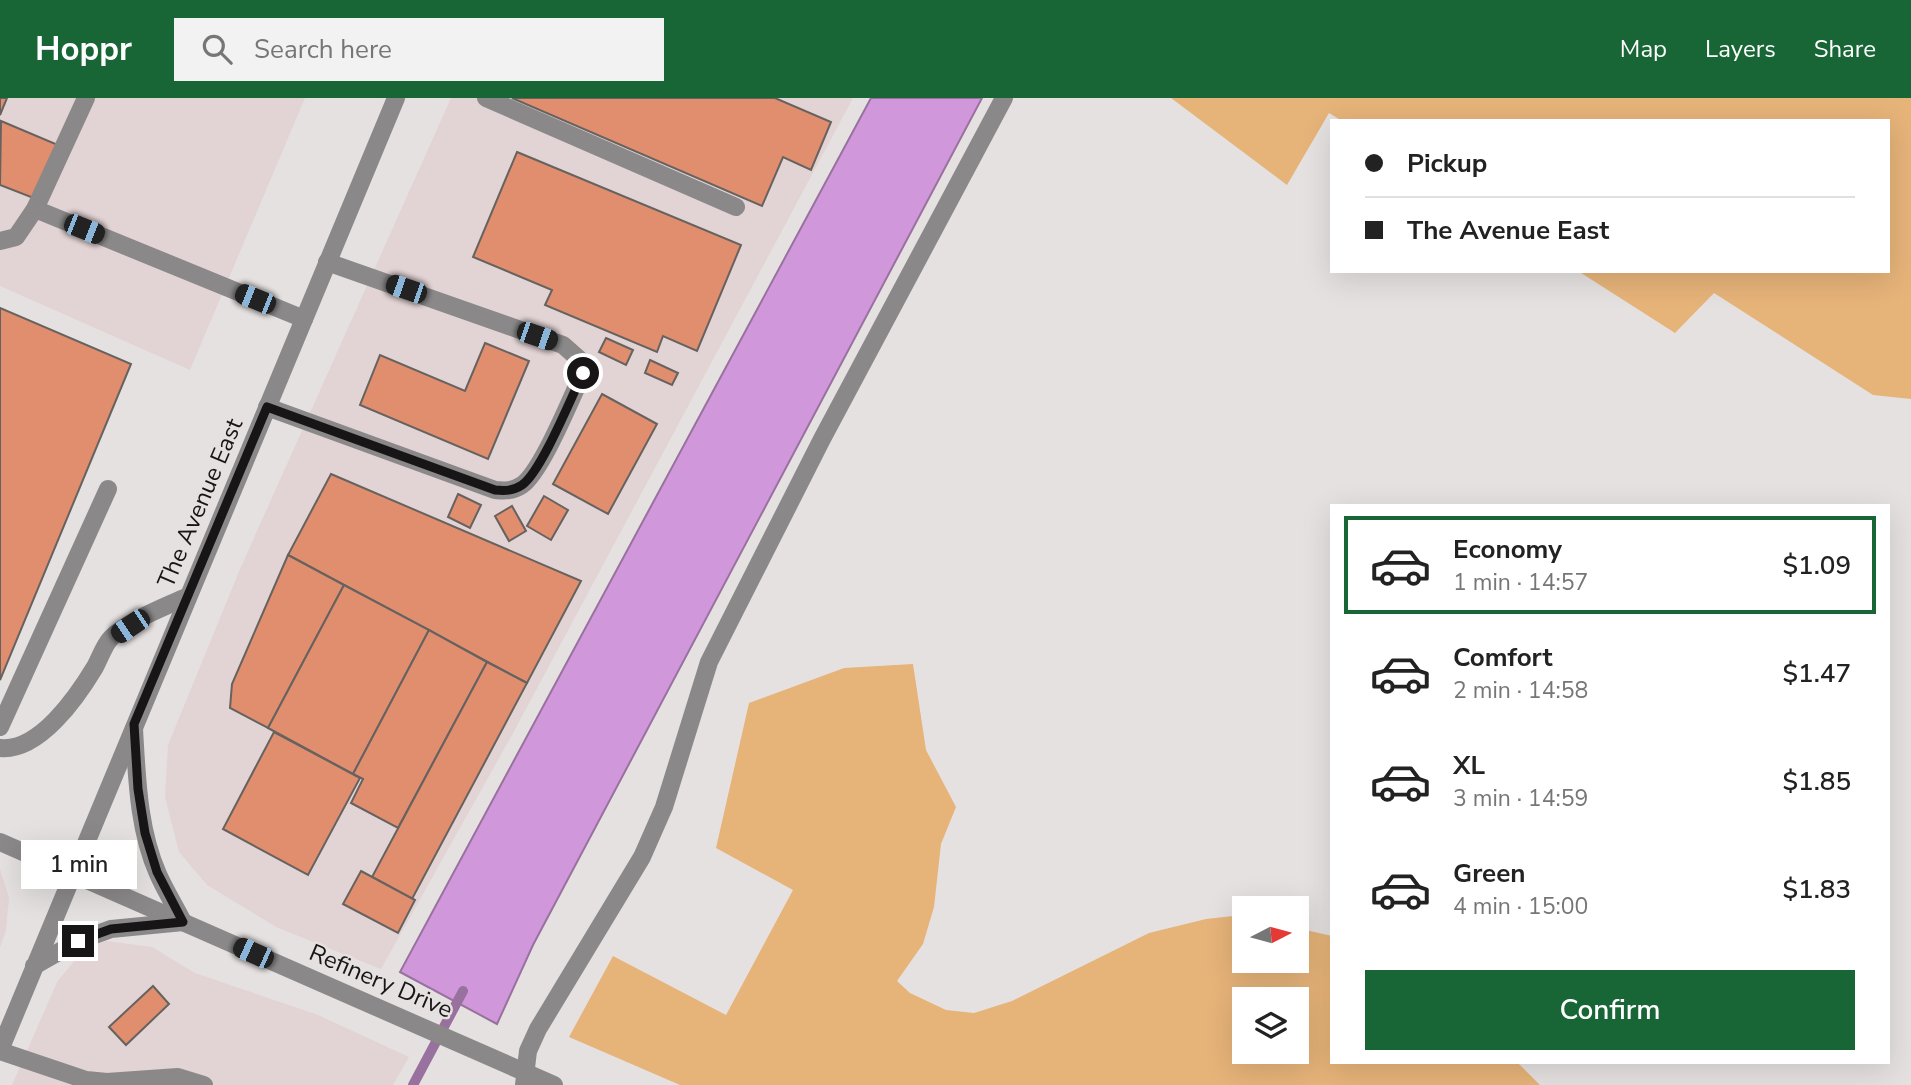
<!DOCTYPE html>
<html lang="en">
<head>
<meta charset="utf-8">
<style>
	body { margin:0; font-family:"Nunito Sans",sans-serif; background:#f2f2f2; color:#222; height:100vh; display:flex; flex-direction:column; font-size:26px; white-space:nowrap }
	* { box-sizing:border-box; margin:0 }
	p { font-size:23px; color:#767676 }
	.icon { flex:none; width:38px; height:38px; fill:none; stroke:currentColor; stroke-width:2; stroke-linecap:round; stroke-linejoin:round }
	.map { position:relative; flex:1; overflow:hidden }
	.panel { position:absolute; left:1330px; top:406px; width:560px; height:560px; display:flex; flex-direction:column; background:#fff; border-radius:0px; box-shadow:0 7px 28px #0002 }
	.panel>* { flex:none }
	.top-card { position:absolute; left:1330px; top:21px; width:560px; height:154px; border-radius:0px; box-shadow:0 7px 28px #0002; display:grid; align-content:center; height:154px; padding:0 35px; background:#fff }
	.needle { width:46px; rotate:84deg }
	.tools { position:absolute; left:1232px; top:798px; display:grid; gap:14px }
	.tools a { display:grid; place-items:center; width:77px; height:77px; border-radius:0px; background:#fff; box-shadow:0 7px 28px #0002; font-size:35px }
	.end { position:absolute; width:32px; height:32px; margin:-16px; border:9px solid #171515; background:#fff; box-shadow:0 0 0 4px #fff }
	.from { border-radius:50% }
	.bubble { position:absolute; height:49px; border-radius:0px; background:#fff; box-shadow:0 7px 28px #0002; font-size:23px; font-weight:600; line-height:49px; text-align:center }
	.car { position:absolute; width:21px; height:42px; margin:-21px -10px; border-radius:9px; box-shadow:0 0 5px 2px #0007; background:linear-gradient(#222 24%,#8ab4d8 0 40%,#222 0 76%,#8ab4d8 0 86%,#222 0) }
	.top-card b { display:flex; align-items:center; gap:24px; height:66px; font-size:26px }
	.top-card b+b { border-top:2px solid #e0e0e0 }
	.top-card i { width:18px; height:18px; background:#222 }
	ul { padding:12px 0 0; list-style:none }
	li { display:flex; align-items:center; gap:21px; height:98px; margin:0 14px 10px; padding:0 21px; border:4px solid transparent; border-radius:0px }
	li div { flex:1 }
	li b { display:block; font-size:26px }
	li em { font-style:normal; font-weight:600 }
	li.current { border-color:#186635 }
	li>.icon { width:63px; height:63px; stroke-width:1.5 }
	.cta { display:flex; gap:14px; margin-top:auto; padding:14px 35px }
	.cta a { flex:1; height:80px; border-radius:0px; background:#186635; color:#fff; font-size:28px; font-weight:600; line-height:80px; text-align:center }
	header { display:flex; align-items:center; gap:42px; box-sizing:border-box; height:98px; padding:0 35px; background:#186635; color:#fff }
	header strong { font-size:33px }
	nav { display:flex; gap:38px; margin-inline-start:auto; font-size:24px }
	.search { width:490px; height:63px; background:#f2f2f2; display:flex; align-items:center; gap:18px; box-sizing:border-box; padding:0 24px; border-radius:0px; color:#767676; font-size:26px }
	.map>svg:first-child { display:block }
</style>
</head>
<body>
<header>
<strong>Hoppr</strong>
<div class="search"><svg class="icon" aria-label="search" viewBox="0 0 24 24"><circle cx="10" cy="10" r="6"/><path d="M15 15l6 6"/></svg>Search here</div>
<nav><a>Map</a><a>Layers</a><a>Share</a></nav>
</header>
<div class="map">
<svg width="1911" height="987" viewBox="0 0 1911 987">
	<rect width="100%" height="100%" fill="#e6e1e1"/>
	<g fill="#e2d3d4">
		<polygon points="0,0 305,0 190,272 0,188"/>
		<polygon points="451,0 853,0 512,637 381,871 276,829 207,787 179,754 165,699 168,647 240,471"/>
		<polygon points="0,771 9,800 6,833 0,849"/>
		<polygon points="106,843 152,849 195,875 318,917 409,959 393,987 12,987 57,884 84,851"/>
	</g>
	<g fill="#e6b379" fill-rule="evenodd">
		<polygon points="1171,0 1911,0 1911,301 1873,297 1714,195 1675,235 1578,173 1888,173 1888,23 1342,23 1329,15 1287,87"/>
		<path d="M913 566 926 652 956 709 941 746 934 809 923 846 897 883 910 895 946 912 974 915 1012 903 1149 835 1206 821 1242 817 1244 818V863H1297V830L1332 838V964H1517L1540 987H680L569 939 613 858 726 917 793 792 716 750 749 605 844 570ZM1244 901H1297V954H1244Z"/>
	</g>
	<polygon fill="#d098da" stroke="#98719f" stroke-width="2" points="871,0 982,0 533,847 497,926 400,874"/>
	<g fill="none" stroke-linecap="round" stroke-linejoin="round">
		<polyline stroke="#98719f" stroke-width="10" points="413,987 463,893"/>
	</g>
	<g fill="#e08e6d" stroke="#666260" stroke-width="2">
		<polygon points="0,0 7,0 0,17"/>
		<polygon points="512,0 775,0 831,24 811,72 783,59 762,108"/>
		<polygon points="1,23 58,47 36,101 0,87"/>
		<polygon points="517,54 741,147 697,253 663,238 657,254 545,207 552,192 473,159"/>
		<polygon points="0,210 131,266 0,582"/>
		<polygon points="606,240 633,252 626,267 599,254"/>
		<polygon points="485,245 529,263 488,361 360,307 380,257 465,293"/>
		<polygon points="650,262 678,275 672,287 645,275"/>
		<polygon points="602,296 657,326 608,416 553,386"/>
		<polygon points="331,376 581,483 527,585 288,457"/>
		<polygon points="458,396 481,407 470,430 448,419"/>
		<polygon points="544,398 568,412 551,442 527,428"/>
		<polygon points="512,408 526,433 509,443 495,418"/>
		<polygon points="288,457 344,487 268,630 230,610 232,586"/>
		<polygon points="344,487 429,532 353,676 268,630"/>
		<polygon points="429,532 487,564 398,730 351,705 363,681 353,676"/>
		<polygon points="487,564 527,585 412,801 372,779"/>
		<polygon points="274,634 360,680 308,777 223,731"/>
		<polygon points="361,773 415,802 398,835 343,806"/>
		<polygon points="153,888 169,906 126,947 109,929"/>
	</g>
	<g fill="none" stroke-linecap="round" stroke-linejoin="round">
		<g stroke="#8a8889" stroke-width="18">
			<polyline points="486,0 736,109"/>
			<polyline points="35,111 304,221"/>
			<polyline points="0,143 16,139 35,111 86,0"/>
			<path d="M267 309 495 392C505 393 513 393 522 387 542 373 571 300 583 275L580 262 563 247 327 164"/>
			<polyline points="0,629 108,391"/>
			<path d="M0 650C39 654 77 599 95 569 100 560 104 547 111 540 129 522 165 509 188 498"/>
			<polyline points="0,744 554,987"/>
			<path d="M34 868 78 843 111 831 183 824C175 808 165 792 158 776 138 731 137 679 134 631"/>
			<polyline points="0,952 396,0"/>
			<polyline points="0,953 86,982 107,984 178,979 204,987"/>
			<polyline points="524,987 528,953 538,931 642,759 664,709 709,564 822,341 1004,0"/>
		</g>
	</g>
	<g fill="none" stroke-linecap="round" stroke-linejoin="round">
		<path stroke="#171515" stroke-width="9" d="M78 843 111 831 183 824 157 774 145 735 138 691 134 626 267 309 495 392C505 393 513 393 522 387 541 374 571 300 583 275"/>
	</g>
	<g text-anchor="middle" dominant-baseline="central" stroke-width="5" stroke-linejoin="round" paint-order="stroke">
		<g font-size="24" fill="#171515" stroke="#e6e1e1">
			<text transform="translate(200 405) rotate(-67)">The Avenue East</text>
			<text transform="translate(381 883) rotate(23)">Refinery Drive</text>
		</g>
	</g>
</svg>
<div class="tools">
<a><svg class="needle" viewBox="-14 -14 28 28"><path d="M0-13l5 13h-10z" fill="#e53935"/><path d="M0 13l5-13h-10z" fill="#767676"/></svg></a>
<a><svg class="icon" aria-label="layers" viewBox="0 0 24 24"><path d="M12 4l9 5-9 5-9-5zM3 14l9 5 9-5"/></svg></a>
</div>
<i class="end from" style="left:583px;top:275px"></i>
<i class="end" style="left:78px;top:843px"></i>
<div class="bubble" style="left:21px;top:742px;width:116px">1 min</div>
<i class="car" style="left:84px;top:131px;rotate:112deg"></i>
<i class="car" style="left:406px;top:191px;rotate:289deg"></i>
<i class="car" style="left:255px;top:201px;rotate:292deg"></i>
<i class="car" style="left:537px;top:238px;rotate:109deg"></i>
<i class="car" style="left:130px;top:528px;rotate:236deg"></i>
<i class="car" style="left:253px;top:855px;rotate:294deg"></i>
<div class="top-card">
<b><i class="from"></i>Pickup</b>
<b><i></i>The Avenue East</b>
</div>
<section class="panel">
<ul>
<li class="current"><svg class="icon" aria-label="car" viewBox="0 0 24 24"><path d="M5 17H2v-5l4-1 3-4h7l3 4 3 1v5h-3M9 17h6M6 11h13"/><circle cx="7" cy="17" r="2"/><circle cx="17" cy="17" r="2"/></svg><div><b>Economy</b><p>1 min · 14:57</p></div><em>$1.09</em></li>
<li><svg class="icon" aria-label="car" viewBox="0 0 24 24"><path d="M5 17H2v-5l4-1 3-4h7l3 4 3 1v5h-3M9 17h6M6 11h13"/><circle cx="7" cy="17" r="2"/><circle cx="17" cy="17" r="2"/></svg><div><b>Comfort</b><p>2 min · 14:58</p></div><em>$1.47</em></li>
<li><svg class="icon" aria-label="car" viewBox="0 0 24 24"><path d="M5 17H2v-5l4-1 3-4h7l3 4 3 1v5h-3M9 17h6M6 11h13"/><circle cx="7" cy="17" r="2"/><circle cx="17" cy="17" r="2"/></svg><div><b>XL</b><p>3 min · 14:59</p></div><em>$1.85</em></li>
<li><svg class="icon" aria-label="car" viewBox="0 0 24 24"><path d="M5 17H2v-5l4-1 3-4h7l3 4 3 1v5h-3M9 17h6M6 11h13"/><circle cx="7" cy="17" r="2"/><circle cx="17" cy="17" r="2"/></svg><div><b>Green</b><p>4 min · 15:00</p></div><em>$1.83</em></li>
</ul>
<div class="cta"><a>Confirm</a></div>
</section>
</div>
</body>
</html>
